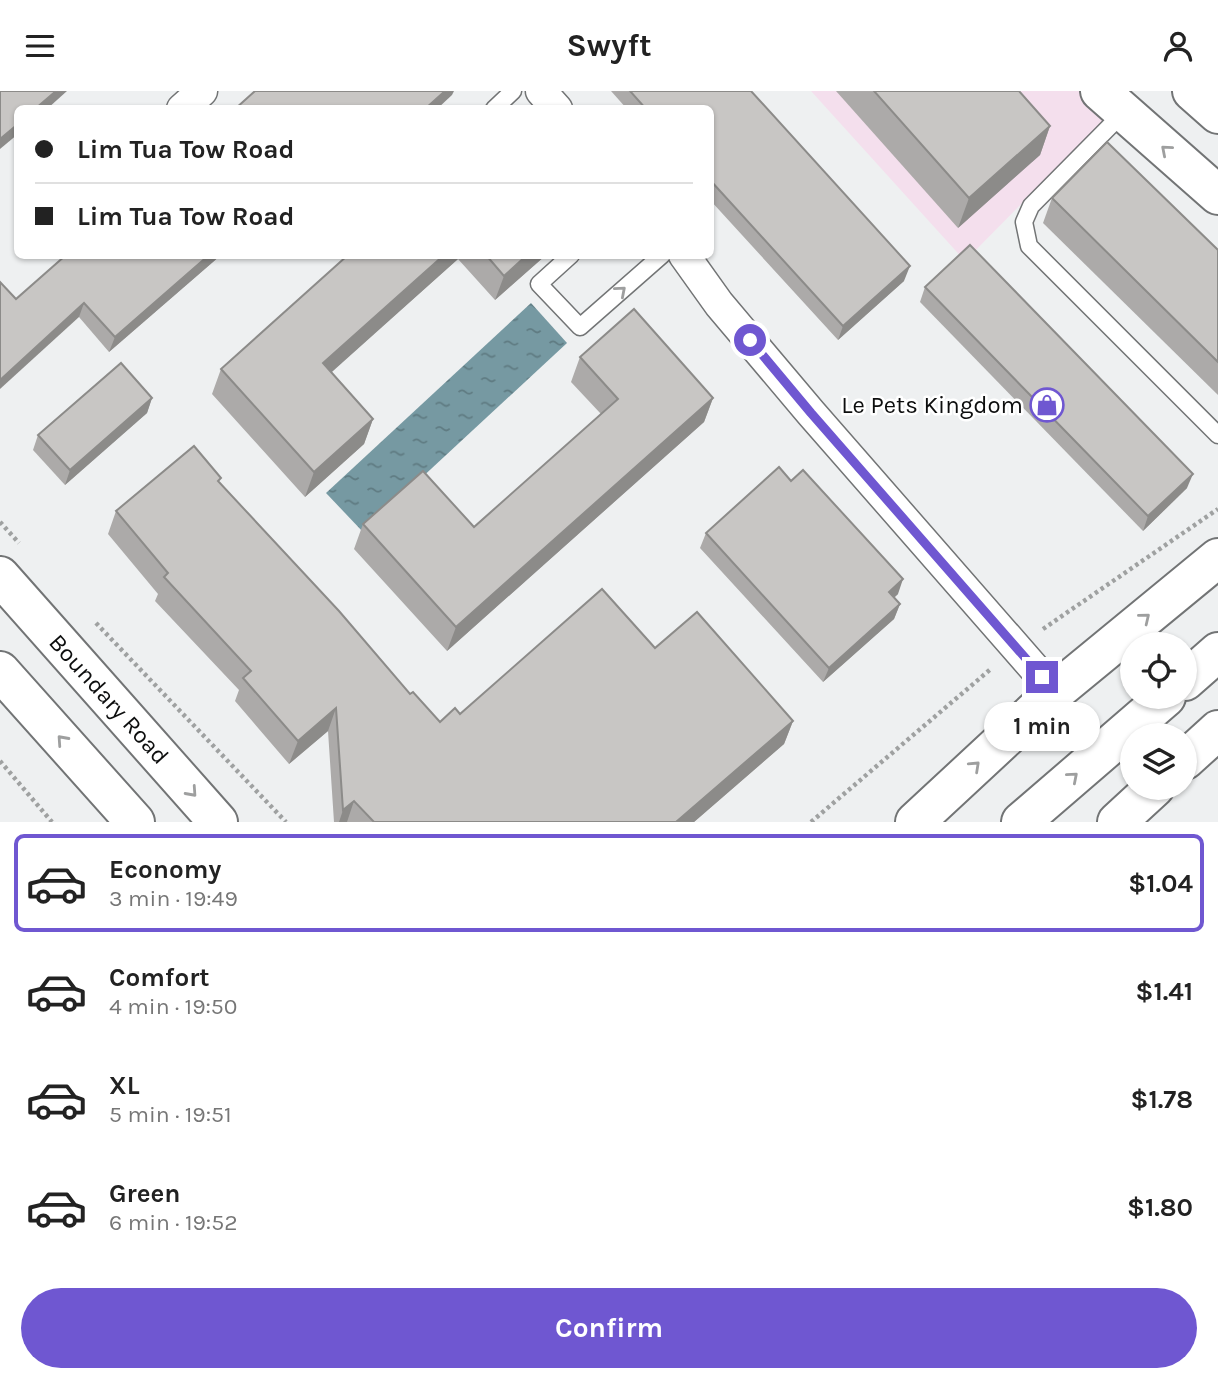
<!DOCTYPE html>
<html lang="en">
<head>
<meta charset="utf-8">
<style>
	body { margin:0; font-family:Karla,sans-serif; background:#f2f2f2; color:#222; height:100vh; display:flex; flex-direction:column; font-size:26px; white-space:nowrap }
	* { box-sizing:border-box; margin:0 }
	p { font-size:23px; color:#767676 }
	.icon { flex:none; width:38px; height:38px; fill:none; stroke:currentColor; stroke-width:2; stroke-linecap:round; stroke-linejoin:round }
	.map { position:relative; height:731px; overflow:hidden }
	.sheet { display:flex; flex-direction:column; background:#fff; flex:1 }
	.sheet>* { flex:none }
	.banner { position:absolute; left:14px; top:14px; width:700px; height:154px; border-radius:10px; box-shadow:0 2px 5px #0004; display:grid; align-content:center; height:154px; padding:0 21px; background:#fff }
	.controls { position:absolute; left:1120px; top:541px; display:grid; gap:14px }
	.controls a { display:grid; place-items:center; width:77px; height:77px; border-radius:50%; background:#fff; box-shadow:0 2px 5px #0004; font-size:35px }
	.end { position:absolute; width:32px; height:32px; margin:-16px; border:9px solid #6f57d1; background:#fff; box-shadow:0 0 0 4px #fff }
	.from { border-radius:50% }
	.bubble { position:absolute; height:49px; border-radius:24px; background:#fff; box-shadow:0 2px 5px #0004; font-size:23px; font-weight:700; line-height:49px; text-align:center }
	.banner b { display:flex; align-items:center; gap:24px; height:66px; font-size:26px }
	.banner b+b { border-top:2px solid #e0e0e0 }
	.banner i { width:18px; height:18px; background:#222 }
	ul { padding:12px 0 0; list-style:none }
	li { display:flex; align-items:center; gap:21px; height:98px; margin:0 14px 10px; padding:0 7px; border:4px solid transparent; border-radius:10px }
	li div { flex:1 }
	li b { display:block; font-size:26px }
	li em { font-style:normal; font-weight:700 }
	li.current { border-color:#6f57d1 }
	li>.icon { width:63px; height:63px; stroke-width:1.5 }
	.button { display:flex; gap:14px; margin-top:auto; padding:14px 21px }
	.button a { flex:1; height:80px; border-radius:42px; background:#6f57d1; color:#fff; font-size:28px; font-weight:700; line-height:80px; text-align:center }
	header { display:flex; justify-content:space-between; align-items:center; height:91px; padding:0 21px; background:#fff; font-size:32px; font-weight:700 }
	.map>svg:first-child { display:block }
</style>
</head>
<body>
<header><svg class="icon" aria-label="menu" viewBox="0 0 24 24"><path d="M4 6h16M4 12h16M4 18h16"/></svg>Swyft<svg class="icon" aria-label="person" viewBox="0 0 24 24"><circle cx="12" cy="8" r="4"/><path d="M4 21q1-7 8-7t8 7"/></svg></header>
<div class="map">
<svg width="1218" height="731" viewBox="0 0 1218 731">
	<defs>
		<pattern id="water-ripples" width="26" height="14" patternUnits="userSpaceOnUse" patternTransform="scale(1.75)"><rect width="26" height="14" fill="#7699a2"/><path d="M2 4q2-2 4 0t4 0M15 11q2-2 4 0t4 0" fill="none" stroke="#5f7b82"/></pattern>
	</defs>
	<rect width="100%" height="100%" fill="#eef0f1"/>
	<polygon fill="#f4dfed" points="811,0 1080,0 1104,29 965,170"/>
	<polygon fill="url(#water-ripples)" points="531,212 567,252 363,441 326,402"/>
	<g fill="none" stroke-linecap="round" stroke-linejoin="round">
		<defs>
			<g id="lane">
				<polyline points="494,18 513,0"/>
				<polyline points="1123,22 1031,115 1024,131 1029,155 1218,344"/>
				<polyline points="571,164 539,193 580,236 662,164"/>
			</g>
			<g id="street">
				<polyline points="541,0 557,18"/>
				<polyline points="182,18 202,0"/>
				<polyline points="684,164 719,213 811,322 1055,601"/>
			</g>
			<g id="secondary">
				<polyline points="1100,0 1218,104"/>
				<polyline points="1192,0 1218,23"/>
			</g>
			<g id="primary">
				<polyline points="0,485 218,731"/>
				<polyline points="0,580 135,731"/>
				<polyline points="1185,590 1218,561"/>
				<polyline points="1185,669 1218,639"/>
				<polyline points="915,731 1055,601 1218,467"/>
				<polyline points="1021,731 1166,606"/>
				<polyline points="1117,731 1155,696"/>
			</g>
		</defs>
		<use href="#lane" stroke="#727475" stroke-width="19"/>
		<use href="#street" stroke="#727475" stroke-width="33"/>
		<use href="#secondary" stroke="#727475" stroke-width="42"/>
		<use href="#primary" stroke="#727475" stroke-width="42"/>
		<g stroke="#9fa1a1" stroke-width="4.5" stroke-dasharray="3.5 3.5" stroke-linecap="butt">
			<polyline points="0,431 19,452"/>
			<polyline points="96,532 286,731"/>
			<polyline points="1043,538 1218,418"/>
			<polyline points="0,670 52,731"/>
			<polyline points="811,731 992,577"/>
		</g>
		<use href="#lane" stroke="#fff" stroke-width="16"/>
		<use href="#street" stroke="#fff" stroke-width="30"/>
		<use href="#secondary" stroke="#fff" stroke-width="38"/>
		<use href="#primary" stroke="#fff" stroke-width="38"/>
	</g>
	<g fill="#acaaa9">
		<polygon points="611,0 751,0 904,190 838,249 710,109 710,18 627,18"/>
		<polygon points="836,0 1019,0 1050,35 1040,64 958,137"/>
		<polygon points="1052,107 1218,159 1218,304 1043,132"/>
		<polygon points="66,164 221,164 109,261 79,226"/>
		<polygon points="348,164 546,164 495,209 458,168 331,281 373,328 364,353 305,406 212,303 221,278"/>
		<polygon points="925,196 1187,397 1143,440 920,211"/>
		<polygon points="580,266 713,307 704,331 447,560 354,458 363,433 474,436 601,323 571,291"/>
		<polygon points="152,307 147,322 65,394 33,359 38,344"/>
		<polygon points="791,390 898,503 894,507 900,513 894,528 823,591 700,457 706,442"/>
		<polygon points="219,391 410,603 440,631 655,557 793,630 784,653 694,731 334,731 328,640 289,673 235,610 239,599 155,510 158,503 108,443 116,420"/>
	</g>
	<g fill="#8c8b89">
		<polygon points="56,0 67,0 47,18 35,18"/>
		<polygon points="445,0 454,0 452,4 437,18 425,18"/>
		<polygon points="18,33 18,43 0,58 0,48"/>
		<polygon points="1050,35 1040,64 958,137 969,107"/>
		<polygon points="209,164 221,164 109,261 115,246"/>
		<polygon points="444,164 460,164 458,168 314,297 323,272"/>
		<polygon points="527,164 546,164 495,209 504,185"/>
		<polygon points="910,175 904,190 838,249 843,235"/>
		<polygon points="84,212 79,226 0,298 0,289"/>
		<polygon points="152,307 147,322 65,394 70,379"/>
		<polygon points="713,307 704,331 447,560 456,536"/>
		<polygon points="373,328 364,353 305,406 314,381"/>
		<polygon points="1193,383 1187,397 1143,440 1148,425"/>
		<polygon points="903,488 898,503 883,516 889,501"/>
		<polygon points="900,513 894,528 823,591 829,577"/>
		<polygon points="336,617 328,640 289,673 298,650"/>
		<polygon points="793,630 784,653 694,731 676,731"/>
		<polygon points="354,710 347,731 339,731 343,719"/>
	</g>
	<g fill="#c8c6c4" stroke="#8c8b89" stroke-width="2">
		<polygon points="0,0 56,0 35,18 18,18 18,33 0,48"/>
		<polygon points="255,0 445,0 425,18 235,18"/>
		<polygon points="630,0 751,0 910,175 843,235 710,89 710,18 646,18"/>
		<polygon points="874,0 1019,0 1050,35 969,107"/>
		<polygon points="1107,51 1218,159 1218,271 1052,107"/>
		<polygon points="970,154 1193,383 1148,425 925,196"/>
		<polygon points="66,164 209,164 115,246 84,212 0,289 0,191 16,208"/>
		<polygon points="348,164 444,164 323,272 373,328 314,381 221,278"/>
		<polygon points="486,164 527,164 504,185"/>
		<polygon points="634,218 713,307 456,536 363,433 423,380 474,436 618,308 580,266"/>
		<polygon points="121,272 152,307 70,379 38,344"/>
		<polygon points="194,355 221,387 218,390 339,520 410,603 413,601 440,631 455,617 460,623 602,498 655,557 697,521 793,630 676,731 374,731 354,710 343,719 336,617 298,650 243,587 251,580 164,486 168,482 116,420"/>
		<polygon points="779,376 791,390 803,379 903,488 889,501 900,513 829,577 706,442"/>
	</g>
	<defs><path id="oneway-chevron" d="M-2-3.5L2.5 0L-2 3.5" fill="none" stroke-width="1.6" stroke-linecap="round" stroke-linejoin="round" transform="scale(1.75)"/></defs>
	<g stroke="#9e9f9f">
		<use href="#oneway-chevron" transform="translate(1166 59) rotate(-139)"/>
		<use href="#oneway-chevron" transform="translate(621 200) rotate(-41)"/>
		<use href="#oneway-chevron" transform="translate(1145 527) rotate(-39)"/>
		<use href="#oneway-chevron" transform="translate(62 649) rotate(-132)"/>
		<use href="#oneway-chevron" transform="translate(975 675) rotate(-43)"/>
		<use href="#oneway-chevron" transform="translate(1073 686) rotate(-41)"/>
		<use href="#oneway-chevron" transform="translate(192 701) rotate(48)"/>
	</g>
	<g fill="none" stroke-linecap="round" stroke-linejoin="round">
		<polyline stroke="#6f57d1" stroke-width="9" points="750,249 811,322 1042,586"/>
	</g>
	<defs>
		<symbol id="shop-ring" viewBox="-11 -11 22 22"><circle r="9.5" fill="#fff" stroke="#6f57d1" stroke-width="1.5"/><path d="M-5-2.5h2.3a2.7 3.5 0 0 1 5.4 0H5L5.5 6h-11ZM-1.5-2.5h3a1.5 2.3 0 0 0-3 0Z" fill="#6f57d1"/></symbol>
	</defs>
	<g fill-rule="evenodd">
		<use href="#shop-ring" x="1028" y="295" width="38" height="38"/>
	</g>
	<g text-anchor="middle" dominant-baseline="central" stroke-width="5" stroke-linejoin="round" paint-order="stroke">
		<g font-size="24" fill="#0d0e0e" stroke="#fff" text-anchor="end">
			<text x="1023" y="314">Le Pets Kingdom</text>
		</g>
		<g font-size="24" fill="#0d0e0e" stroke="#fff">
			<text transform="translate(109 608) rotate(48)">Boundary Road</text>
		</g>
	</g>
</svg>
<div class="controls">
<a><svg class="icon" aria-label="locate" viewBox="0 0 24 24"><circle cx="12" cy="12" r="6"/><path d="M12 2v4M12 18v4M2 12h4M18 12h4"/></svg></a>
<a><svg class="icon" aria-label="layers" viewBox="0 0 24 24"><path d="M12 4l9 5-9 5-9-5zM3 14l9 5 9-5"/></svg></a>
</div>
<i class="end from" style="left:750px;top:249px"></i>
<i class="end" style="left:1042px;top:586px"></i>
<div class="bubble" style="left:984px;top:611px;width:116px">1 min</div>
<div class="banner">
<b><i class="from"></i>Lim Tua Tow Road</b>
<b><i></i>Lim Tua Tow Road</b>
</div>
</div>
<section class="sheet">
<ul>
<li class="current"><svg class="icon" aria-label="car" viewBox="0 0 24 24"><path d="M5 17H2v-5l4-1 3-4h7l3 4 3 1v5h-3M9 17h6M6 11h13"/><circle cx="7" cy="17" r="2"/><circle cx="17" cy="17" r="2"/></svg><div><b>Economy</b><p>3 min · 19:49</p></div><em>$1.04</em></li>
<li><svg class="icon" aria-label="car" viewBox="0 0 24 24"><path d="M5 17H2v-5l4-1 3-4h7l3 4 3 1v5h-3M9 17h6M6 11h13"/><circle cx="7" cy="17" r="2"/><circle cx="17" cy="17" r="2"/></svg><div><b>Comfort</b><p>4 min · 19:50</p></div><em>$1.41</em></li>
<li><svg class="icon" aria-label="car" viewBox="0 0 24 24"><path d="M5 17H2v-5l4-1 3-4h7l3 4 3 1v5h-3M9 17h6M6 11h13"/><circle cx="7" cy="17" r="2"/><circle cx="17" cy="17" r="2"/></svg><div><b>XL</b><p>5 min · 19:51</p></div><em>$1.78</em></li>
<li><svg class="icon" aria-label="car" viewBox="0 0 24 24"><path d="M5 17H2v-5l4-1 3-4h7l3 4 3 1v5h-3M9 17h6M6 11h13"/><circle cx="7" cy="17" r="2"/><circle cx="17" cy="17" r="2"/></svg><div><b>Green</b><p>6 min · 19:52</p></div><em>$1.80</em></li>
</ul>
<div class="button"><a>Confirm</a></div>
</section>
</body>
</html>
